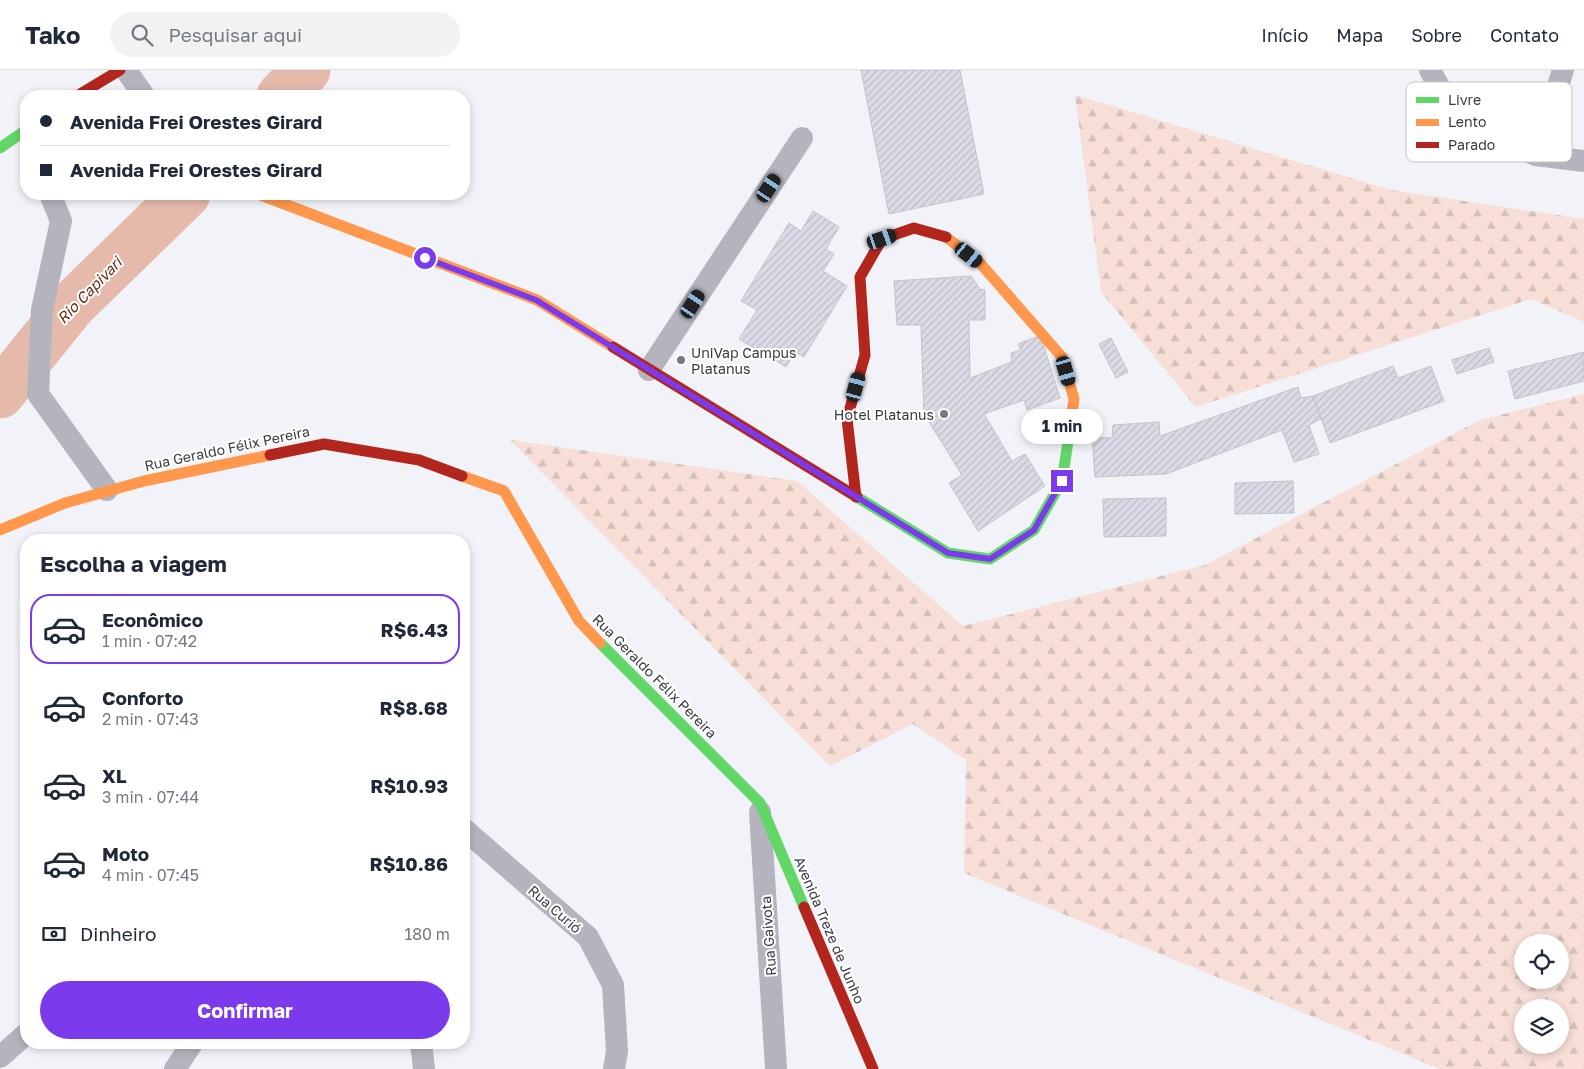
<!DOCTYPE html>
<html lang="pt">
<head>
<meta charset="utf-8">
<style>
	body { margin:0; font-family:"Golos Text",sans-serif; background:#f2f2f3; color:#1f2937; height:100vh; display:flex; flex-direction:column; font-size:19px; white-space:nowrap }
	* { box-sizing:border-box; margin:0 }
	p { font-size:16px; color:#747a83 }
	.icon { flex:none; width:28px; height:28px; fill:none; stroke:currentColor; stroke-width:2; stroke-linecap:round; stroke-linejoin:round }
	.map { position:relative; flex:1; overflow:hidden }
	.drawer { position:absolute; left:20px; top:464px; width:450px; height:515px; display:flex; flex-direction:column; background:#fff; border-radius:20px; box-shadow:0 2px 8px #0003 }
	.drawer>* { flex:none }
	.hud { position:absolute; left:20px; top:20px; width:450px; height:110px; border-radius:20px; box-shadow:0 2px 8px #0003; display:grid; align-content:center; height:110px; padding:0 20px; background:#fff }
	.buttons { position:absolute; left:1514px; top:864px; display:grid; gap:10px }
	.buttons a { display:grid; place-items:center; width:55px; height:55px; border-radius:50%; background:#fff; box-shadow:0 2px 8px #0003; font-size:25px }
	.end { position:absolute; width:22px; height:22px; margin:-11px; border:6px solid #7c3aed; background:#fff; box-shadow:0 0 0 2px #fff }
	.from { border-radius:50% }
	.bubble { position:absolute; height:35px; border-radius:18px; background:#fff; box-shadow:0 2px 8px #0003; font-size:16px; font-weight:700; line-height:35px; text-align:center }
	.car { position:absolute; width:15px; height:30px; margin:-15px -8px; border-radius:6px; box-shadow:0 0 4px 1px #0007; background:linear-gradient(#222 24%,#8ab4d8 0 40%,#222 0 76%,#8ab4d8 0 86%,#222 0) }
	.hud b { display:flex; align-items:center; gap:18px; height:48px; font-size:19px }
	.hud b+b { border-top:1px solid #e0e1e3 }
	.hud i { width:12px; height:12px; background:#1f2937 }
	ul { padding:0; list-style:none }
	li { display:flex; align-items:center; gap:15px; height:70px; margin:0 10px 8px; padding:0 10px; border:2px solid transparent; border-radius:20px }
	li div { flex:1 }
	li b { display:block; font-size:19px }
	li em { font-style:normal; font-weight:700 }
	li.on { border-color:#7c3aed }
	li>.icon { width:45px; height:45px; stroke-width:1.5 }
	h2 { padding:0 20px; font-size:22px; line-height:60px }
	.pay { display:flex; align-items:center; gap:12px; height:55px; padding:0 20px; font-size:19px }
	.pay p { margin-inline-start:auto }
	.cta { display:flex; gap:10px; margin-top:auto; padding:10px 20px }
	.cta a { flex:1; height:58px; border-radius:30px; background:#7c3aed; color:#fff; font-size:20px; font-weight:700; line-height:58px; text-align:center }
	header { display:flex; align-items:center; gap:30px; box-sizing:border-box; height:70px; padding:0 25px; background:#fff; border-bottom:1px solid #e0e1e3 }
	header strong { font-size:24px }
	nav { display:flex; gap:28px; margin-inline-start:auto; font-size:18px }
	.search { width:350px; height:45px; background:#f2f2f3; display:flex; align-items:center; gap:12px; box-sizing:border-box; padding:0 18px; border-radius:28px; color:#747a83; font-size:19px }
	.map>svg:first-child { display:block }
</style>
</head>
<body>
<header>
<strong>Tako</strong>
<div class="search"><svg class="icon" aria-label="search" viewBox="0 0 24 24"><circle cx="10" cy="10" r="6"/><path d="M15 15l6 6"/></svg>Pesquisar aqui</div>
<nav><a>Início</a><a>Mapa</a><a>Sobre</a><a>Contato</a></nav>
</header>
<div class="map">
<svg width="1584" height="999" viewBox="0 0 1584 999">
	<defs>
		<pattern id="forest-firs" width="22" height="20" patternUnits="userSpaceOnUse" patternTransform="scale(1.25)"><rect width="22" height="20" fill="#f7ded6"/><path d="M5 1l3.5 6h-7zM16 11l3.5 6h-7z" fill="#d4bfb9"/></pattern>
		<pattern id="building-hatch" width="6" height="6" patternUnits="userSpaceOnUse" patternTransform="scale(1.25)"><rect width="6" height="6" fill="#dadbe6"/><path d="M-1 1l2-2M0 6l6-6M5 7l2-2" fill="none" stroke="#bcbdc6"/></pattern>
	</defs>
	<rect width="100%" height="100%" fill="#f2f3f9"/>
	<g fill="url(#forest-firs)" fill-rule="evenodd">
		<polygon points="1075,25 1391,120 1584,149 1584,252 1531,229 1196,337 1101,222"/>
		<path d="M1584 324V999H1440L964 803 966 690 913 654 830 696 510 370 797 411 963 556 1205 495 1480 350ZM1522 872H1560V910H1522ZM1522 938H1560V975H1522Z"/>
	</g>
	<g fill="none" stroke-linecap="round" stroke-linejoin="round">
		<g stroke="#e6baaa" stroke-width="49">
			<polyline points="281,26 306,0"/>
			<polyline points="0,324 71,236 186,124"/>
		</g>
	</g>
	<g fill="url(#building-hatch)" stroke="#c3c3c9">
		<polygon points="861,0 960,0 984,124 889,144"/>
		<polygon points="813,141 839,157 826,179 834,184 823,201 847,216 804,287 795,282 786,297 739,269 757,240 741,231 789,153 801,161"/>
		<polygon points="971,206 980,219 985,220 985,250 969,250 970,308 1012,292 1011,283 1021,280 1018,274 1036,267 1042,270 1060,328 1027,340 1024,330 984,344 1012,391 1025,384 1045,416 978,461 949,413 962,405 924,344 921,255 897,255 894,211"/>
		<polygon points="1111,268 1128,302 1116,308 1099,274"/>
		<polygon points="1489,278 1494,292 1457,304 1452,290"/>
		<polygon points="1584,282 1584,311 1515,329 1508,301"/>
		<polygon points="1393,296 1398,308 1431,296 1444,331 1330,373 1313,326"/>
		<polygon points="1298,317 1301,328 1313,326 1321,349 1309,355 1319,384 1294,392 1282,360 1166,404 1095,407 1092,367 1112,368 1113,355 1159,352 1160,366"/>
		<polygon points="1293,411 1294,443 1235,444 1235,413"/>
		<polygon points="1166,428 1166,466 1104,467 1103,429"/>
	</g>
	<g fill="none" stroke-linecap="round" stroke-linejoin="round">
		<g stroke="#b3b4bd" stroke-width="22">
			<polyline points="126,0 144,26"/>
			<polyline points="1430,0 1448,33 1490,66 1536,85 1584,91"/>
			<polyline points="1536,85 1563,0"/>
			<polyline points="50,124 61,151 42,240 38,324 107,420"/>
			<polyline points="649,300 802,68"/>
			<polyline points="760,742 776,999"/>
			<polyline points="464,759 588,867 613,915 617,981 614,999"/>
			<polyline points="421,972 424,999"/>
			<polyline points="0,987 26,964"/>
			<polyline points="175,999 193,972"/>
		</g>
		<g stroke="#63d668" stroke-width="11">
			<polyline points="0,78 26,60"/>
			<polyline points="857,427 948,483 990,489 1034,460 1062,411 1069,365"/>
			<polyline points="600,573 760,733 804,837"/>
		</g>
		<g stroke="#ff974d" stroke-width="11">
			<polyline points="258,124 537,230 613,277"/>
			<polyline points="946,167 980,193 1062,287 1074,329 1069,365"/>
			<polyline points="462,406 504,421 579,551 600,573"/>
			<polyline points="0,460 65,433 144,411 270,385"/>
		</g>
		<g stroke="#b3261e" stroke-width="11">
			<polyline points="77,26 120,0"/>
			<polyline points="613,277 857,427"/>
			<polyline points="270,385 324,374 419,390 462,406"/>
			<polyline points="856,427 847,349 865,285 860,207 882,169 914,158 946,167"/>
			<polyline points="804,837 873,999"/>
		</g>
	</g>
	<g fill="none" stroke-linecap="round" stroke-linejoin="round">
		<polyline stroke="#7c3aed" stroke-width="6" points="425,188 536,230 948,483 990,489 1034,460 1062,411"/>
	</g>
	<g fill="#797a81" stroke="#fff" stroke-width="2">
		<circle cx="681" cy="290" r="5"/>
		<circle cx="944" cy="344" r="5"/>
	</g>
	<g text-anchor="middle" dominant-baseline="central" stroke-width="4" stroke-linejoin="round" paint-order="stroke">
		<g font-size="14" fill="#383941" stroke="#fff" text-anchor="start">
			<text x="691" y="282">UniVap Campus<tspan x="691" dy="16">Platanus</tspan></text>
			<text x="934" y="344" text-anchor="end">Hotel Platanus</text>
		</g>
		<g font-size="14" fill="#383941" stroke="#fff">
			<text transform="translate(227 378) rotate(-12)">Rua Geraldo Félix Pereira</text>
			<text transform="translate(655 606) rotate(45)">Rua Geraldo Félix Pereira</text>
			<text transform="translate(555 839) rotate(41)">Rua Curió</text>
			<text transform="translate(830 860) rotate(67)">Avenida Treze de Junho</text>
			<text transform="translate(768 866) rotate(-94)">Rua Gaivota</text>
		</g>
		<g font-size="15" font-style="italic" fill="#662d12" stroke="#fff">
			<text transform="translate(89 220) rotate(-46)">Rio Capivari</text>
		</g>
	</g>
	<rect x="1406" y="12" width="166" height="80" rx="8" fill="#fff" stroke="#c3c4c6" stroke-width="1"/>
	<rect x="1416" y="27" width="23" height="6" fill="#63d668"/>
	<rect x="1416" y="49" width="23" height="7" fill="#ff974d"/>
	<rect x="1416" y="72" width="23" height="6" fill="#b3261e"/>
	<g font-size="14" fill="#383941">
		<text x="1448" y="35">Livre</text>
		<text x="1448" y="57">Lento</text>
		<text x="1448" y="80">Parado</text>
	</g>
</svg>
<div class="buttons">
<a><svg class="icon" aria-label="locate" viewBox="0 0 24 24"><circle cx="12" cy="12" r="6"/><path d="M12 2v4M12 18v4M2 12h4M18 12h4"/></svg></a>
<a><svg class="icon" aria-label="layers" viewBox="0 0 24 24"><path d="M12 4l9 5-9 5-9-5zM3 14l9 5 9-5"/></svg></a>
</div>
<i class="end from" style="left:425px;top:188px"></i>
<i class="end" style="left:1062px;top:411px"></i>
<div class="bubble" style="left:1021px;top:339px;width:82px">1 min</div>
<i class="car" style="left:769px;top:118px;rotate:33deg"></i>
<i class="car" style="left:882px;top:169px;rotate:71deg"></i>
<i class="car" style="left:969px;top:185px;rotate:129deg"></i>
<i class="car" style="left:693px;top:234px;rotate:33deg"></i>
<i class="car" style="left:1066px;top:301px;rotate:164deg"></i>
<i class="car" style="left:856px;top:317px;rotate:15deg"></i>
<div class="hud">
<b><i class="from"></i>Avenida Frei Orestes Girard</b>
<b><i></i>Avenida Frei Orestes Girard</b>
</div>
<section class="drawer">
<h2>Escolha a viagem</h2>
<ul>
<li class="on"><svg class="icon" aria-label="car" viewBox="0 0 24 24"><path d="M5 17H2v-5l4-1 3-4h7l3 4 3 1v5h-3M9 17h6M6 11h13"/><circle cx="7" cy="17" r="2"/><circle cx="17" cy="17" r="2"/></svg><div><b>Econômico</b><p>1 min · 07:42</p></div><em>R$6.43</em></li>
<li><svg class="icon" aria-label="car" viewBox="0 0 24 24"><path d="M5 17H2v-5l4-1 3-4h7l3 4 3 1v5h-3M9 17h6M6 11h13"/><circle cx="7" cy="17" r="2"/><circle cx="17" cy="17" r="2"/></svg><div><b>Conforto</b><p>2 min · 07:43</p></div><em>R$8.68</em></li>
<li><svg class="icon" aria-label="car" viewBox="0 0 24 24"><path d="M5 17H2v-5l4-1 3-4h7l3 4 3 1v5h-3M9 17h6M6 11h13"/><circle cx="7" cy="17" r="2"/><circle cx="17" cy="17" r="2"/></svg><div><b>XL</b><p>3 min · 07:44</p></div><em>R$10.93</em></li>
<li><svg class="icon" aria-label="car" viewBox="0 0 24 24"><path d="M5 17H2v-5l4-1 3-4h7l3 4 3 1v5h-3M9 17h6M6 11h13"/><circle cx="7" cy="17" r="2"/><circle cx="17" cy="17" r="2"/></svg><div><b>Moto</b><p>4 min · 07:45</p></div><em>R$10.86</em></li>
</ul>
<div class="pay"><svg class="icon" aria-label="cash" viewBox="0 0 24 24"><path d="M3 7h18v10H3z"/><circle cx="12" cy="12" r="2"/></svg>Dinheiro<p>180 m</p></div>
<div class="cta"><a>Confirmar</a></div>
</section>
</div>
</body>
</html>
